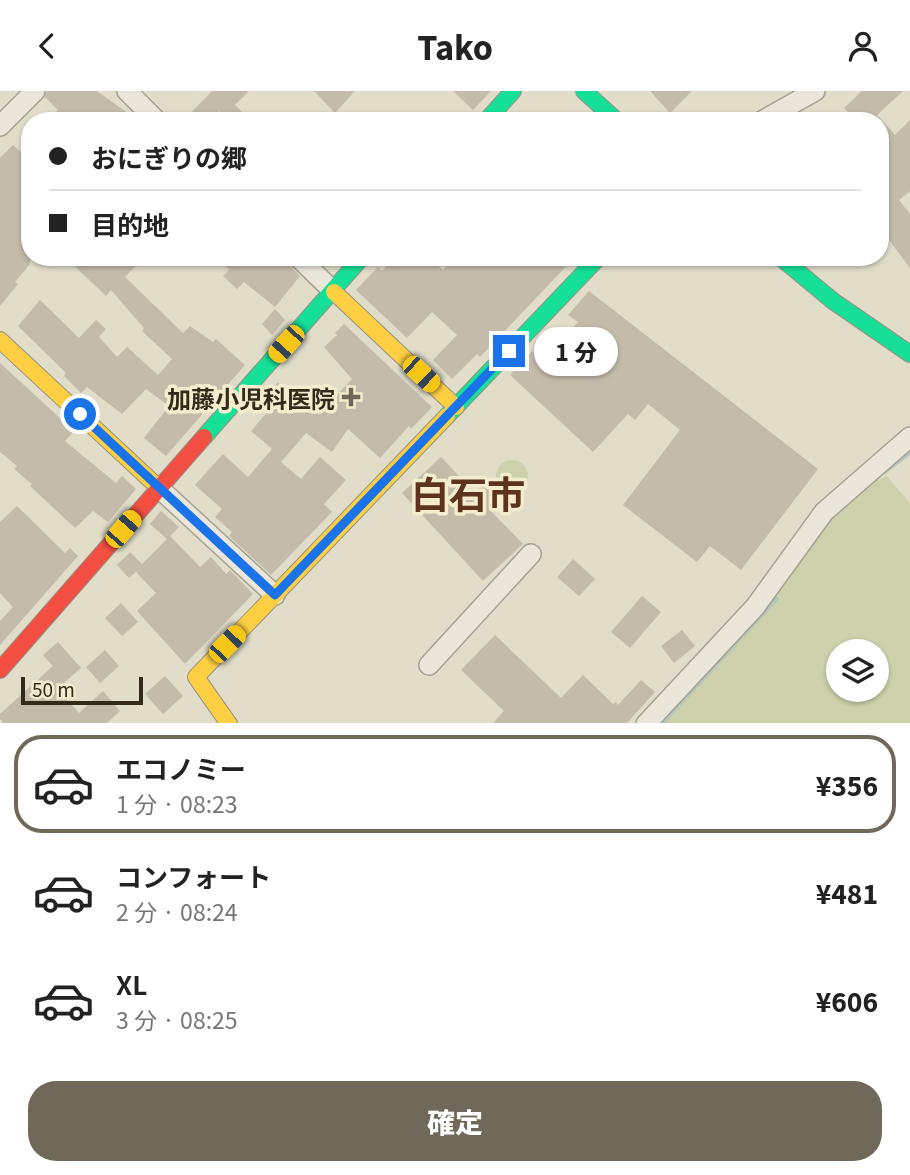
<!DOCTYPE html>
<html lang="ja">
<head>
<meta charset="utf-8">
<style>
	body { margin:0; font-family:Georgia,"Noto Sans JP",serif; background:#f6f6f6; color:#222; height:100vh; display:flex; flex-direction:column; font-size:26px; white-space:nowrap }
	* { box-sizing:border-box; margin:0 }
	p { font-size:23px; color:#767676 }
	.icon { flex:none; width:38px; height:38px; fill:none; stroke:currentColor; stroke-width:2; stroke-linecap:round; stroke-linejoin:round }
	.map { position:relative; height:632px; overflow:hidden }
	.side { display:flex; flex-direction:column; background:#fff; flex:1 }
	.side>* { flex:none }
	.guide { position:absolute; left:21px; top:21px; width:868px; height:154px; border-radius:28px; box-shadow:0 2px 5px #0004; display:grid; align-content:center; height:154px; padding:0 28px; background:#fff }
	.fabs { position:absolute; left:826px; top:548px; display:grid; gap:14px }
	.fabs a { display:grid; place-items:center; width:63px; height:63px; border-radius:50%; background:#fff; box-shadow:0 2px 5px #0004; font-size:35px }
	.scale { position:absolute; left:21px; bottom:18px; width:122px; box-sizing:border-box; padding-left:7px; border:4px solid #332a1c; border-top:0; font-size:19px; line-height:24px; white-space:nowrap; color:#332a1c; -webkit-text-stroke:5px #f3edce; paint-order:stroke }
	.end { position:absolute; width:32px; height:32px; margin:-16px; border:9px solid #1a73e8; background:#fff; box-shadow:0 0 0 4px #fff }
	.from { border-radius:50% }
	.bubble { position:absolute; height:49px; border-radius:24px; background:#fff; box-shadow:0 2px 5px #0004; font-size:23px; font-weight:800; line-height:49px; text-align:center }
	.car { position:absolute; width:21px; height:42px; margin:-21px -10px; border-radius:9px; box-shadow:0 0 5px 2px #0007; background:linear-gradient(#f5c518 24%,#345 0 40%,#f5c518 0 76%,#345 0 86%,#f5c518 0) }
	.guide b { display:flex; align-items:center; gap:24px; height:66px; font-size:26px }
	.guide b+b { border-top:2px solid #e0e0e0 }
	.guide i { width:18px; height:18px; background:#222 }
	ul { padding:12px 0 0; list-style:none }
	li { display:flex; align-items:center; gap:21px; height:98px; margin:0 14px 10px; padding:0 14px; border:4px solid transparent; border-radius:28px }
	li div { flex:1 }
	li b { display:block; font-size:26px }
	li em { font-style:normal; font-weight:800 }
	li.selected { border-color:#706959 }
	li>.icon { width:63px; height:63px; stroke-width:1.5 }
	.button { display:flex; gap:14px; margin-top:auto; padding:14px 28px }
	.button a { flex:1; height:80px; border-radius:28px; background:#706959; color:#fff; font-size:28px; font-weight:800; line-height:80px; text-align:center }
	header { display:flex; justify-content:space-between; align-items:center; height:91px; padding:0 28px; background:#fff; font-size:32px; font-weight:800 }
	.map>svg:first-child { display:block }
</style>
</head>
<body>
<header><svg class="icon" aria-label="back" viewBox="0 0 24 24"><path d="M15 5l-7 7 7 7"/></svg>Tako<svg class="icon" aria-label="person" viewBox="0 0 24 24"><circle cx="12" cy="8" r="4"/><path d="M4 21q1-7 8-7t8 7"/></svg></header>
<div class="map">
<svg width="910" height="633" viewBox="0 0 910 633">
	<rect width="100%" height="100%" fill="#e1ddc9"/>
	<g fill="#cdd2ac" fill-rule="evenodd">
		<circle cx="512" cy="385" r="16"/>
		<path d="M887 385 910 412V632L646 633 842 403ZM838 560H877V598H838Z"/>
	</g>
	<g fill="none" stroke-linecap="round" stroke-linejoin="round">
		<g stroke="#b5c7be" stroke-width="5">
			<polyline points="885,380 910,361"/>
			<polyline points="661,633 776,508"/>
		</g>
	</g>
	<g fill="#c4bbaa">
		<polygon points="47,0 97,0 126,21 118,30 48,30 58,19 45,6"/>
		<polygon points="212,0 249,0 235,14 252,30 228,30 219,20 209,30 183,30"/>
		<polygon points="314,0 355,0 335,22"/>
		<polygon points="453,0 491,0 473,19"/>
		<polygon points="650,0 692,0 670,22"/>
		<polygon points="862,0 903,0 877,24 895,44 910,29 910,100 899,109 910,123 910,177 880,137 880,30 856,30 844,17"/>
		<polygon points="13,54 30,69 30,173 15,191 18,193 0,215 0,67"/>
		<polygon points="65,166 144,166 125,186 183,242 190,235 213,251 216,248 245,274 166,365 144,347 169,315 146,298 122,323 87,296 81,302 64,285 66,282 18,235 40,209 79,247 96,229 106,238 99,246 117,266 127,256 158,284 172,268 142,240 144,237 111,199 106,205"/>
		<polygon points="233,166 286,166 289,174 300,185 275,216 244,191 237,198 223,185 229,179 225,174"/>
		<polygon points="395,166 429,166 443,179 455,166 575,166 480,266 477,263 452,288 433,269 457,244 432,221 407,247 356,199 378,176 382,180"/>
		<polygon points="589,200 818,378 741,479 710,455 697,471 623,414 680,339 648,313 635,329 628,323 593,361 510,284 532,260 544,272 578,231 568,224"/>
		<polygon points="275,218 285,229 272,244 262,233"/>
		<polygon points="344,233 432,316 411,338 409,335 380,367 348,338 332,361 306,342 281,371 301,388 320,366 346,389 324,413 332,421 271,484 229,445 232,441 215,426 222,418 195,394 223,363 248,386 272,358 251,340 274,313 265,305 278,291 302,315 305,311 319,323 352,288 324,256 337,244 335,242"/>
		<polygon points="0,272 74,340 65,350 116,392 122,385 136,398 108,431 93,420 75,437 30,395 32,393 14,378 17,375 0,361"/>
		<polygon points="441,366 474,401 486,390 503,409 491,420 523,453 483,490 402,402"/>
		<polygon points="17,415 65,462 70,457 78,465 0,554 0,530 13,516 0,502 0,431"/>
		<polygon points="161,420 179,436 170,445 200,476 211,466 226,483 230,479 253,503 185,573 137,520 156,502 136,481 129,487 117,474 130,461 142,473 167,448 150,433"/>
		<polygon points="573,468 595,488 579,505 557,486"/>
		<polygon points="642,505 661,521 630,557 611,541"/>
		<polygon points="121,512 138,531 122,545 105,527"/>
		<polygon points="682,539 695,555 674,572 661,555"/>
		<polygon points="495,544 561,607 583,584 613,613 616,611 618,614 641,589 655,601 626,633 492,633 504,620 461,579"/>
		<polygon points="58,551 81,577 57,598 79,622 103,600 120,620 106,633 4,633 0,628 0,623 53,575 43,564"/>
		<polygon points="105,559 119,575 100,592 86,576"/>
		<polygon points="165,585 183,605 163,623 145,603"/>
	</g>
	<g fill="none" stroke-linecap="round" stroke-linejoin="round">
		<defs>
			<g id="street">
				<polyline points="127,0 157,30"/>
				<polyline points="762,30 815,0"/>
				<polyline points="0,35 35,0"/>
				<polyline points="298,166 334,201"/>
				<polyline points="159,397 275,504"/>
				<polyline points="429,574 531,463"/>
				<polyline points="646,633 755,516 824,421 910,346"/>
			</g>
			<g id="fast">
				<polyline points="584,0 617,30"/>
				<polyline points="486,30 513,0"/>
				<polyline points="780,166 833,210 910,263"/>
				<polyline points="447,325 599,166"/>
				<polyline points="204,346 362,166"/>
			</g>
			<g id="slow">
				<polyline points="334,201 456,316"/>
				<polyline points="0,249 159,397"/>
				<polyline points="229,633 196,586 447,325"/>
			</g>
			<polyline id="jam" points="0,579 204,346"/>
		</defs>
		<use href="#street" stroke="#a6a193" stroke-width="22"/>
		<use href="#fast" stroke="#969183" stroke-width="18"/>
		<use href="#slow" stroke="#969183" stroke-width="18"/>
		<use href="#jam" stroke="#969183" stroke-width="18"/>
		<use href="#street" stroke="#eae6da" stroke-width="19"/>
		<use href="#fast" stroke="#16e098" stroke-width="16"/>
		<use href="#slow" stroke="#ffcf43" stroke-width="16"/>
		<use href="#jam" stroke="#f24e42" stroke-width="16"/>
	</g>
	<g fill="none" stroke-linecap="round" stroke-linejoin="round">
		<polyline stroke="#1a73e8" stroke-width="9" points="80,323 275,504 509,260"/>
	</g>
	<path fill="#706959" stroke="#f3edce" stroke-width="2.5" d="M347.5 295.5h7v7h7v7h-7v7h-7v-7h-7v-7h7z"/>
	<g text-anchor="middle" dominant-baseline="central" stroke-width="7" stroke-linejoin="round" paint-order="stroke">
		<g font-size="24" font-weight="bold" fill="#332a1c" stroke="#f3edce" text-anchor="end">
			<text x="335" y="306">加藤小児科医院</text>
		</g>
		<g font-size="38" font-weight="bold" fill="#5e331d" stroke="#f3edce">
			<text x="468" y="401">白石市</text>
		</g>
	</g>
</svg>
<div class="fabs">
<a><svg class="icon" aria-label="layers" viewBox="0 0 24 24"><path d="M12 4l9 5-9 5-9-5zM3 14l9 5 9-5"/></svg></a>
</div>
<div class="scale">50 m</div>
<i class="end from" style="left:80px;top:323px"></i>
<i class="end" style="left:509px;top:260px"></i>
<div class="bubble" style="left:534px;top:236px;width:84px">1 分</div>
<i class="car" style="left:286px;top:253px;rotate:222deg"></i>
<i class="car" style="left:421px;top:283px;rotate:133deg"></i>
<i class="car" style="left:123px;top:438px;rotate:41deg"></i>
<i class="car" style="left:227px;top:553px;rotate:44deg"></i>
<div class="guide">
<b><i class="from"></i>おにぎりの郷</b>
<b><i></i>目的地</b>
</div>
</div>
<section class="side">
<ul>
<li class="selected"><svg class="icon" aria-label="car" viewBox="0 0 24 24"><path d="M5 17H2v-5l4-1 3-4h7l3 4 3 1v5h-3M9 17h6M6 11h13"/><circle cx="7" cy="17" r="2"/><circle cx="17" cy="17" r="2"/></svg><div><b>エコノミー</b><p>1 分 · 08:23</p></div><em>¥356</em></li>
<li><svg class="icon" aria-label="car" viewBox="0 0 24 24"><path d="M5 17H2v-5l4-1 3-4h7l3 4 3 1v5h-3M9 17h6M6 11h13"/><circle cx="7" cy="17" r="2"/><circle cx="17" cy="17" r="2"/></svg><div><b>コンフォート</b><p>2 分 · 08:24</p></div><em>¥481</em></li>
<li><svg class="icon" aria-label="car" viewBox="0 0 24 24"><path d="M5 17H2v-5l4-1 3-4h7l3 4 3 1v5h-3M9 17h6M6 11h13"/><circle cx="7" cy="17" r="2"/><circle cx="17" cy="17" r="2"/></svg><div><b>XL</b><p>3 分 · 08:25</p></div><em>¥606</em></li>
</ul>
<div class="button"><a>確定</a></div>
</section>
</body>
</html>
